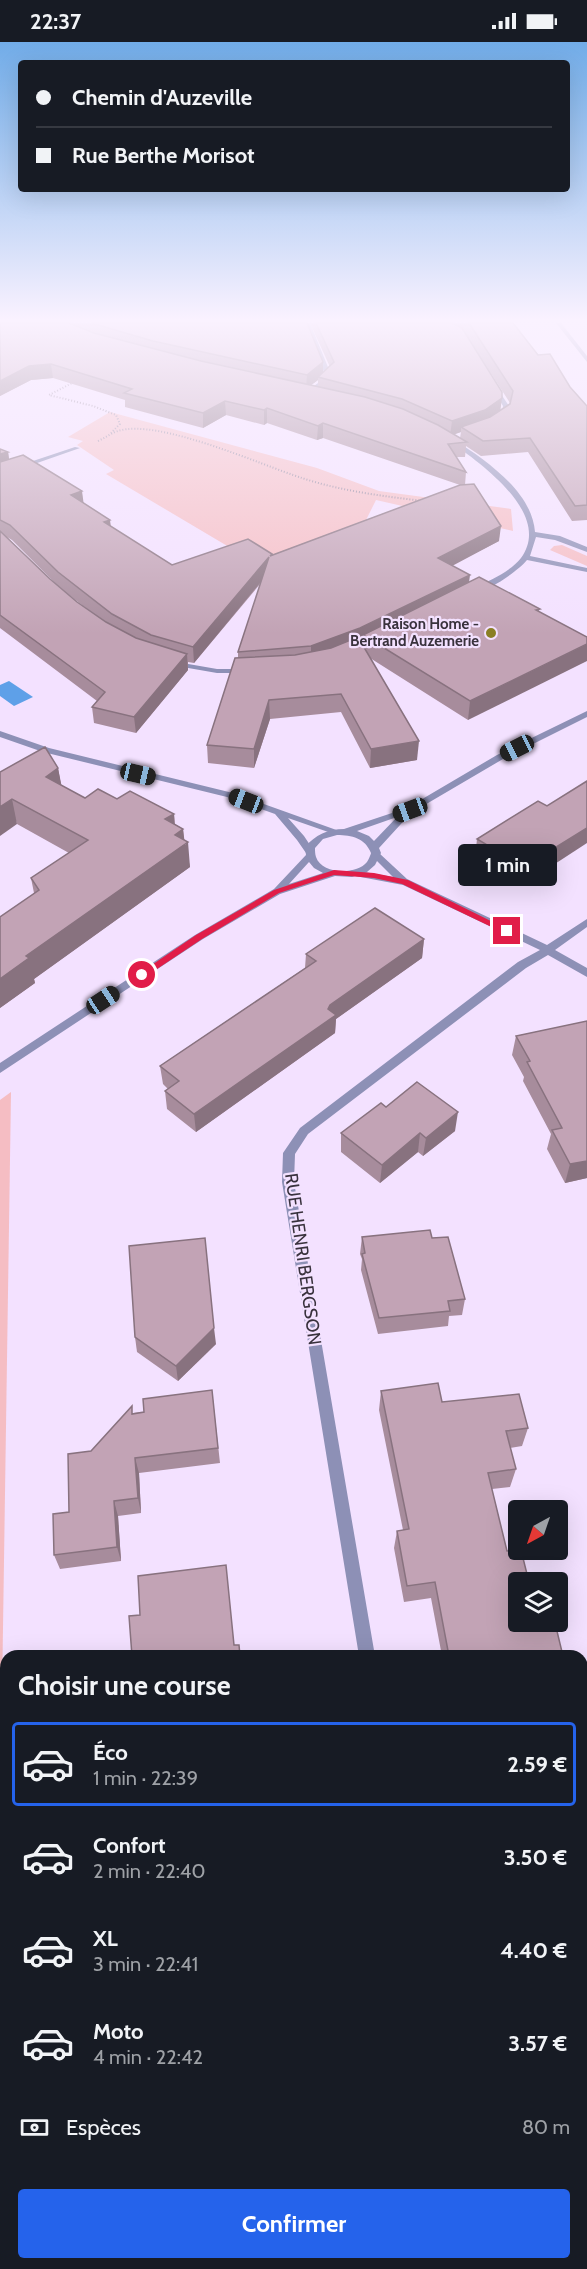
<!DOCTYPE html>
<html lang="fr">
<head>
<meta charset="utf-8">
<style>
	body { margin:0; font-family:Cabin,sans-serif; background:#242831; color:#f1f3f6; height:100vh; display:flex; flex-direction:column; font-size:22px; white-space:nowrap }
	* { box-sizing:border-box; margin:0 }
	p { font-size:20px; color:#9ea1a6 }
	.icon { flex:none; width:33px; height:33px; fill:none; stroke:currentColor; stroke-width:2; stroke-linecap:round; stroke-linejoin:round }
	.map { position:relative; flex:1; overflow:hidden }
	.details { position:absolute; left:0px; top:1608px; width:588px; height:620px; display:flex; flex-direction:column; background:#171b24; border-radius:18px 18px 0 0; box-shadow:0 6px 24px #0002 }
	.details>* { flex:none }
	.banner { position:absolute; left:18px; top:18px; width:552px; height:132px; border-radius:6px; box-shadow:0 6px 24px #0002; display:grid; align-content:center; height:132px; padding:0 18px; background:#171b24 }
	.needle { width:39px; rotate:220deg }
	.controls { position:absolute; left:508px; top:1458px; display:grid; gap:12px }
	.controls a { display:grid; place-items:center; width:60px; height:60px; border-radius:6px; background:#171b24; box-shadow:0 6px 24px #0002; font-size:30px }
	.end { position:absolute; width:27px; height:27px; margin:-14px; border:8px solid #e11d48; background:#fff; box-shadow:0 0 0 3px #fff }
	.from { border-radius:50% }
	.bubble { position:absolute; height:42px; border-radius:6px; background:#171b24; box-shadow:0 6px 24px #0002; font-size:20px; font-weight:700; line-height:42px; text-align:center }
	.car { position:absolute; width:18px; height:36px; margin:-18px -9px; border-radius:8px; box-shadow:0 0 4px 2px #0007; background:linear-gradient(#222 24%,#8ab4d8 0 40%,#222 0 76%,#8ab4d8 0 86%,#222 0) }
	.banner b { display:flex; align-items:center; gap:21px; height:57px; font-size:22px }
	.banner b+b { border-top:2px solid #363941 }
	.banner i { width:15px; height:15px; background:#f1f3f6 }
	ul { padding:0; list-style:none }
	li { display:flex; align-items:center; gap:18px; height:84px; margin:0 12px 9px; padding:0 6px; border:3px solid transparent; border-radius:6px }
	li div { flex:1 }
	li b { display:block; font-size:22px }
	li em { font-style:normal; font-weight:700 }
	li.on { border-color:#2563eb }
	li>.icon { width:54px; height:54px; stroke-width:1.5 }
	h2 { padding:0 18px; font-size:27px; line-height:72px }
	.pay { display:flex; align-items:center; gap:15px; height:66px; padding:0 18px; font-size:22px }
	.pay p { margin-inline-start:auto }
	.primary-button { display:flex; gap:12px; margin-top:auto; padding:12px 18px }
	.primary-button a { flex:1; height:69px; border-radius:6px; background:#2563eb; color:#fff; font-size:24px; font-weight:700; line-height:69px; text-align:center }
	.status { display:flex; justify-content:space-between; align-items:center; height:42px; padding:0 30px; background:#171b24; direction:ltr }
	.status svg { height:16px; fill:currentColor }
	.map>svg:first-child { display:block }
</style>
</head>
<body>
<div class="status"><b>22:37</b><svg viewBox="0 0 49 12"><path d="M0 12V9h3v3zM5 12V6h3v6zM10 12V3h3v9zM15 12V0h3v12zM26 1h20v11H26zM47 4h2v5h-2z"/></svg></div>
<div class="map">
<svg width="587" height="2227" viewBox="0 0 587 2227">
	<rect width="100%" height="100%" fill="#f3e1ff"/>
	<g fill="#f5bdc3">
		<polygon points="110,370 317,426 379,449 511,467 513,489 376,458 366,478 341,498 266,527 106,432 114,428 77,403 83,399 68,395"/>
		<polygon points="562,503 587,514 587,524 550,508 554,504"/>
		<polygon points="11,1050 2,1653 0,1654 0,1058"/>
	</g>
	<polygon fill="#f4a0aa" points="2,1653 0,2155 0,1654"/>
	<polygon fill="#5ea0e8" points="9,639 33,655 14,664 0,654 0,643"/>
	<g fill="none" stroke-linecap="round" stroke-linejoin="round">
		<g stroke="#918599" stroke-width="2" stroke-dasharray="1 2" stroke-linecap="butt">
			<polyline points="74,340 49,353 93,364 116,373 120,382 111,391"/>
			<path d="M98 399C105 396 111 391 118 389 158 376 261 423 302 436 341 449 382 454 423 459"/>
		</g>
		<g fill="#8d90b6" fill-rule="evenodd">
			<polygon points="304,281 310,281 332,335 308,353 306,350 326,335"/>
			<polygon points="493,340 509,364 508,373 499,380 496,378 502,372 503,364 490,342"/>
			<path d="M451 398H455C486 419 532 449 535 490L560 494 587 505V510L555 498 536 495 530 514 587 526V530L527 518C518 529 488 550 474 550V546C490 538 510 530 521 516 553 472 481 422 451 400Z"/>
			<polygon points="75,405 80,406 0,434 0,430"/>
			<polygon points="171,619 217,627 246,627 250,629 246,631 217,631 171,623"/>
			<polygon points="0,689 49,706 233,751 342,790 340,792 334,792 288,776 304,794 314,809 309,812 306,811 297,798 275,772 227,755 43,710 0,695"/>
			<polygon points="376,810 379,811 407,837 547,903 587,877 587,885 555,908 587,926 587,935 548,913 526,926 308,1092 295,1112 294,1140 375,1614 359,1614 282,1140 283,1111 300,1086 518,920 540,908 403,843 350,833 350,829 353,828 393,835 371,813"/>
			<polygon points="458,2222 478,2222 479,2227 459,2227"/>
		</g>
		<g fill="#8d90b6" fill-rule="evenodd">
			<polygon points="556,281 561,281 587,314 587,320"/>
			<path d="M587 669V675L503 717 411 771 379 806 381 811 375 823 367 830 352 835 335 834 280 852 203 897 0 1031V1021L195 893 274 847 306 813 305 805C315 793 328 787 344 787L407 766 497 713ZM397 775 374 799 369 794 357 789ZM337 793C352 793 365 796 371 811 371 812 368 819 367 820 357 833 322 833 316 815 315 812 315 809 315 806L323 797ZM309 820 314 826 323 831 289 842Z"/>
		</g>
	</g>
	<g fill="#a78c9c" fill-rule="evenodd">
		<path d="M0 281H307L323 330 330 325 310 281H513L538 313 570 345 587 364V478L572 479 528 410 481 414 466 404 465 415H456L466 430 465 443 499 499 452 523 469 540 540 567 468 678 370 616 417 718 370 726 341 670 270 677 254 726 208 721 207 703 238 616V610L261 541 194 621 188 620V628L136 691 94 681 92 665 97 659 0 586V407L8 410 9 417 83 461 111 485 172 523 272 512V513L460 443 323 396 317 398 267 381 264 383 226 373 203 386 125 365V358L53 336 31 338 0 354ZM467 294 510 361 500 368 502 350ZM318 338V345L311 343ZM461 390 460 396 454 392ZM7 495 12 498 60 546 91 570 77 560 50 537Z"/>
		<polygon points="58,726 61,743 85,756 117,757 174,772 175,782 183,787 184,798 190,825 34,937 35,941 0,966 34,851 31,836 69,811 17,782 0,730"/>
		<polygon points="538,759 521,844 475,815 477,797"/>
		<polygon points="424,897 422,916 336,977 335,991 196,1090 167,1067 165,1049 168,1047 163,1042 160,1024 305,926 306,912"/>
		<polygon points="587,979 587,1136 565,1141 547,1107 551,1092 523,1039 524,1035 512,1013 516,994"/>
		<polygon points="386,1065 455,1089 423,1114 418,1110 380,1141 341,1110 341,1091"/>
		<polygon points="362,1195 432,1196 465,1257 462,1273 449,1274 448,1284 378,1292 361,1228 362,1217 360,1212"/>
		<polygon points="135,1295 216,1302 178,1339 137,1310"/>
		<polygon points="212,1348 220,1421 139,1431 141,1471 118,1474 121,1519 60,1527 54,1513 91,1409 133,1371 144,1370"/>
		<polygon points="381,1349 442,1360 528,1386 522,1404 510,1406 516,1427 510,1445 492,1447 507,1509 541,1587 563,1614 442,1614 431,1556 404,1560 394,1506 397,1489 403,1488 379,1368"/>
		<polygon points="582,1784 587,1803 587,1864 582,1864"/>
		<polygon points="557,2222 582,2222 587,2227 560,2227"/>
	</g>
	<g fill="#88727f">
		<polygon points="323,320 323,334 318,335 318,338 306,347 307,333"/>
		<polygon points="51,322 53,336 31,338 0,354 0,339 29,324"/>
		<polygon points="502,356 500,371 483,382 461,385 461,390 450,394 452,379"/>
		<polygon points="225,359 226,373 203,386 203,371"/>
		<polygon points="267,366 267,381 264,383 264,368"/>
		<polygon points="323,381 323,396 317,398 318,384"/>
		<polygon points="8,410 10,424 0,428 0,412"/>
		<polygon points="82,449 84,464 71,453"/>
		<polygon points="110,478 112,493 104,480"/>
		<polygon points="501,484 499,499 437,532 438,516"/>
		<polygon points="269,515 269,530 194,621 193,605"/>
		<polygon points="470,533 468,548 363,593 363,600 359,602 311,620 311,604"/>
		<polygon points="587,602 587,619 468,678 470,659"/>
		<polygon points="187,612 188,628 136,691 134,675"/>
		<polygon points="269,658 270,677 254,726 254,707"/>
		<polygon points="419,699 417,718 370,726 371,707"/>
		<polygon points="58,726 63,751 46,735"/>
		<polygon points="12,757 17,782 0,794 0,765"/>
		<polygon points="174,772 175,792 183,787 185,803 188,800 190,825 34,937 35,941 0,966 0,937 26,914 165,777"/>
		<polygon points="587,786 587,801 521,844 524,825"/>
		<polygon points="424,897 422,916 336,977 335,991 196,1090 194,1072 330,963"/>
		<polygon points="458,1070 455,1089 423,1114 426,1096"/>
		<polygon points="420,1091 418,1110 380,1141 382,1123"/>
		<polygon points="587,1119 587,1136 565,1141 570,1122"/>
		<polygon points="214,1286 216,1302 178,1339 176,1324"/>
		<polygon points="135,1416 139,1431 141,1471 138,1456"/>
		<polygon points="114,1459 118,1474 121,1519 117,1505"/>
	</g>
	<g fill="#c2a3b5" stroke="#88727f" stroke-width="1.5">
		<polygon points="0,281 69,281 94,291 201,319 365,355 403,367 438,383 467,400 448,402 466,430 323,381 318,384 267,366 264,368 225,359 203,371 124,351 132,347 51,322 29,324 0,339"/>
		<polygon points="91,281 307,281 323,320 307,333 153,299"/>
		<polygon points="316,281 452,281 462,286 502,350 502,356 485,368 452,379 402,357 318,335 334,320"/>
		<polygon points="468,281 513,281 538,313 550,312 570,345 587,364 587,463 575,464 530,396 483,399 461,385 490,375 510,362 513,349 469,281"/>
		<polygon points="0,407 8,410 0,412"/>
		<polygon points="23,413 82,449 71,453 110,478 104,480 172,523 248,497 272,512 270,514 460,443 474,442 501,484 438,516 470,533 360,586 311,604 238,610 269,515 193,605 151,593 112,572 58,530 10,483 0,478 0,420"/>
		<polygon points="0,489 50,537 77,560 106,580 136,596 187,612 134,675 92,665 105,650 0,573"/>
		<polygon points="479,535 540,567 536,568 587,595 587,602 470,659 363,593"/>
		<polygon points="358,595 419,699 371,707 341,652 269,658 254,707 207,703 235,616 295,613 331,606"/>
		<polygon points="45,705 58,726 46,735 85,756 98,747 117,757 130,749 174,772 165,777 183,787 175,793 188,800 26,914 29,916 0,937 0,875 39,848 31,836 88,798 12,757 0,765 0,730"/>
		<polygon points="587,739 587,786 524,825 477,797 538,759 547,764"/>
		<polygon points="375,866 424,897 330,963 328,967 336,973 194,1072 165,1049 179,1039 160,1024 316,919 306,912"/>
		<polygon points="587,979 587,1119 570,1122 552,1088 562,1086 527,1020 530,1019 516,994"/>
		<polygon points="417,1040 458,1070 426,1096 420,1091 382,1123 341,1091 381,1061 386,1065"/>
		<polygon points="430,1188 432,1196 448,1195 465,1257 448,1259 450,1269 379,1276 362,1212 365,1211 362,1195"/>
		<polygon points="205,1196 214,1286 176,1324 135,1295 129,1204"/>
		<polygon points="438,1341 442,1360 519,1352 528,1386 506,1389 516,1427 488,1431 507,1509 521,1508 529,1540 519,1540 519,1580 539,1580 541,1587 556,1585 563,1614 449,1614 435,1540 407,1544 397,1489 409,1487 381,1349"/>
		<polygon points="212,1348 218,1406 135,1416 138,1456 114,1459 117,1505 54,1513 53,1472 69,1470 68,1412 91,1409 132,1364 132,1372 144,1370 143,1357"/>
		<polygon points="226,1523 234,1603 239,1603 240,1614 132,1614 129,1574 140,1573 138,1534"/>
		<polygon points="582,1784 587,1803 587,1858 582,1859"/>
		<polygon points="582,1954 587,1955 587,2227 568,2227 565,2222 582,2222"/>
		<polygon points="127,2222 221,2222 218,2227 132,2227"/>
	</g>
	<linearGradient id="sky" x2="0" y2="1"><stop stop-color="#71ace8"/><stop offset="0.47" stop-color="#faf2ff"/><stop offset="1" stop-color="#faf2ff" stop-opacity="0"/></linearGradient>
	<rect width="587" height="592" fill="url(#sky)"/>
	<polygon fill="#e11d48" points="334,828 374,831 408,838 511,889 504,891 402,842 374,836 334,833 279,851 202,897 145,935 137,933 196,893 274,848"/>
	<circle fill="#8a7f25" stroke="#f3e1ff" stroke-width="2" cx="491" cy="591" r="6"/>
	<g text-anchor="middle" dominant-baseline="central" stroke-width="4.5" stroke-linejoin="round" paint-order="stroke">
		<g font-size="15" font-weight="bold" fill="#39323d" stroke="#f3e1ff" text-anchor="end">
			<text x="479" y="582">Raison Home -<tspan x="479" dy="17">Bertrand Auzemerie</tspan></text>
		</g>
		<g font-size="18" fill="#39323d" stroke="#f3e1ff">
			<text transform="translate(303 1217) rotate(82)">RUE HENRI BERGSON</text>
		</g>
	</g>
</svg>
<div class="controls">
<a><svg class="needle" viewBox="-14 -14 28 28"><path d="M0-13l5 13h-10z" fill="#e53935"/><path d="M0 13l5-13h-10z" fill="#9ea1a6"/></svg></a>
<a><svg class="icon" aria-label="layers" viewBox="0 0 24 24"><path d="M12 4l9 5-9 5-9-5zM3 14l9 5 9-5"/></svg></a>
</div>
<i class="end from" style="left:142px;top:933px"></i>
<i class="end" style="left:507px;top:889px"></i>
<div class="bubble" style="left:458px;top:802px;width:99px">1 min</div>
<i class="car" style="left:517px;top:706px;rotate:243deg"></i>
<i class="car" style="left:138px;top:732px;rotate:103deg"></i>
<i class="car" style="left:246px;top:759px;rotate:291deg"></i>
<i class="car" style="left:410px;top:768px;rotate:250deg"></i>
<i class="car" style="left:103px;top:958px;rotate:57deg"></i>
<div class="banner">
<b><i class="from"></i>Chemin d'Auzeville</b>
<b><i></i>Rue Berthe Morisot</b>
</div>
<section class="details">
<h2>Choisir une course</h2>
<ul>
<li class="on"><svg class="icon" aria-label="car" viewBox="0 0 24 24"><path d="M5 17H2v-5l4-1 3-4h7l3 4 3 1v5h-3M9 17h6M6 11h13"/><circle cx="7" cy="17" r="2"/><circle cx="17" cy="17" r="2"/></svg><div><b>Éco</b><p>1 min · 22:39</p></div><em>2.59 €</em></li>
<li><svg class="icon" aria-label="car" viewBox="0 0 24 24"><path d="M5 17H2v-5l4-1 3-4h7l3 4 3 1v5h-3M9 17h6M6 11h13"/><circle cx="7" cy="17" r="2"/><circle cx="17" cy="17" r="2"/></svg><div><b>Confort</b><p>2 min · 22:40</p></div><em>3.50 €</em></li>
<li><svg class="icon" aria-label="car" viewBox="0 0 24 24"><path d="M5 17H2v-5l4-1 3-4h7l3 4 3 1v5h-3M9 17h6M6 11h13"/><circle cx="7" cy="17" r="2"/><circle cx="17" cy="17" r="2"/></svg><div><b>XL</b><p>3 min · 22:41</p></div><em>4.40 €</em></li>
<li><svg class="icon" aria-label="car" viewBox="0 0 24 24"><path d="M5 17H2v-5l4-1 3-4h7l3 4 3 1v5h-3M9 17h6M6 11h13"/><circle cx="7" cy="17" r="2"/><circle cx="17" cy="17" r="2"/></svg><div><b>Moto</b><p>4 min · 22:42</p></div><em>3.57 €</em></li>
</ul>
<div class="pay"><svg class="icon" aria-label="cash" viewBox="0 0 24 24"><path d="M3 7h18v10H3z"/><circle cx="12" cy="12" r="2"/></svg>Espèces<p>80 m</p></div>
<div class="primary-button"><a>Confirmer</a></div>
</section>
</div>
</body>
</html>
